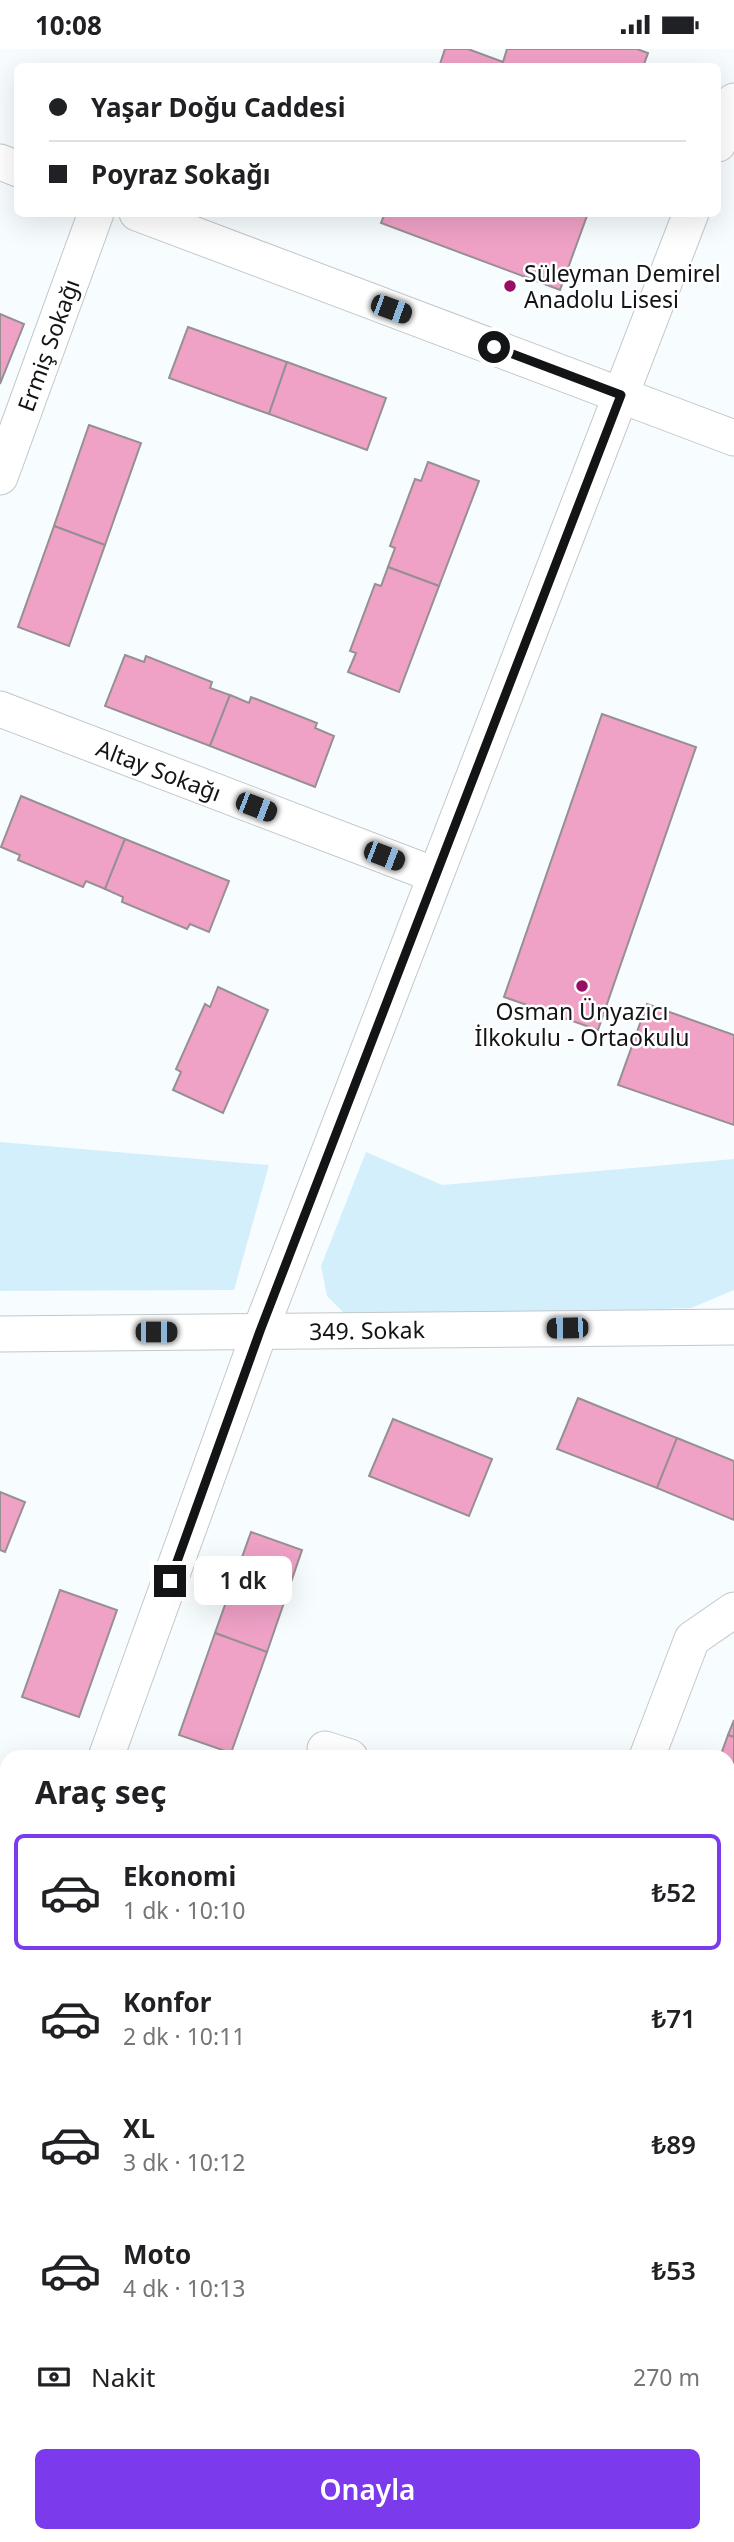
<!DOCTYPE html>
<html lang="tr">
<head>
<meta charset="utf-8">
<style>
	body { margin:0; font-family:"Noto Sans",sans-serif; background:#f6f6f6; color:#202124; height:100vh; display:flex; flex-direction:column; font-size:26px; white-space:nowrap }
	* { box-sizing:border-box; margin:0 }
	p { font-size:23px; color:#757577 }
	.icon { flex:none; width:38px; height:38px; fill:none; stroke:currentColor; stroke-width:2; stroke-linecap:round; stroke-linejoin:round }
	.map { position:relative; flex:1; overflow:hidden }
	.sheet { position:absolute; left:0px; top:1701px; width:735px; height:793px; display:flex; flex-direction:column; background:#fff; border-radius:21px 21px 0 0; box-shadow:0 7px 28px #0002 }
	.sheet>* { flex:none }
	.guide { position:absolute; left:14px; top:14px; width:707px; height:154px; border-radius:10px; box-shadow:0 7px 28px #0002; display:grid; align-content:center; height:154px; padding:0 35px; background:#fff }
	.end { position:absolute; width:32px; height:32px; margin:-16px; border:9px solid #121415; background:#fff; box-shadow:0 0 0 4px #fff }
	.from { border-radius:50% }
	.bubble { position:absolute; height:49px; border-radius:10px; background:#fff; box-shadow:0 7px 28px #0002; font-size:23px; font-weight:600; line-height:49px; text-align:center }
	.car { position:absolute; width:21px; height:42px; margin:-21px -10px; border-radius:9px; box-shadow:0 0 5px 2px #0007; background:linear-gradient(#222 24%,#8ab4d8 0 40%,#222 0 76%,#8ab4d8 0 86%,#222 0) }
	.guide b { display:flex; align-items:center; gap:24px; height:66px; font-size:26px }
	.guide b+b { border-top:2px solid #e0e0e0 }
	.guide i { width:18px; height:18px; background:#202124 }
	ul { padding:0; list-style:none }
	li { display:flex; align-items:center; gap:21px; height:116px; margin:0 14px 10px; padding:0 21px; border:4px solid transparent; border-radius:10px }
	li div { flex:1 }
	li b { display:block; font-size:26px }
	li em { font-style:normal; font-weight:600 }
	li.on { border-color:#7c3aed }
	li>.icon { width:63px; height:63px; stroke-width:1.5 }
	h2 { padding:0 35px; font-size:32px; line-height:84px }
	.pay { display:flex; align-items:center; gap:18px; height:77px; padding:0 35px; font-size:26px }
	.pay p { margin-inline-start:auto }
	.button { display:flex; gap:14px; margin-top:auto; padding:14px 35px }
	.button a { flex:1; height:80px; border-radius:10px; background:#7c3aed; color:#fff; font-size:28px; font-weight:600; line-height:80px; text-align:center }
	.status { display:flex; justify-content:space-between; align-items:center; height:49px; padding:0 35px; background:#fff; direction:ltr }
	.status svg { height:19px; fill:currentColor }
	.map>svg:first-child { display:block }
</style>
</head>
<body>
<div class="status"><b>10:08</b><svg viewBox="0 0 49 12"><path d="M0 12V9h3v3zM5 12V6h3v6zM10 12V3h3v9zM15 12V0h3v12zM26 1h20v11H26zM47 4h2v5h-2z"/></svg></div>
<div class="map">
<svg width="734" height="2493" viewBox="0 0 734 2493">
	<rect width="100%" height="100%" fill="#f7fcfe"/>
	<g fill="#d4effc">
		<polygon points="0,1093 269,1116 234,1241 0,1242"/>
		<polygon points="366,1103 442,1136 734,1110 734,1241 691,1259 351,1271 327,1247 321,1217"/>
	</g>
	<g fill="#efa1c6" stroke="#969092" stroke-width="2">
		<polygon points="445,0 468,0 503,13 507,0 637,0 648,4 643,18 439,18"/>
		<polygon points="385,164 588,164 560,241 381,174"/>
		<polygon points="0,265 24,275 0,335"/>
		<polygon points="188,278 287,313 269,365 169,329"/>
		<polygon points="287,313 386,349 367,401 269,365"/>
		<polygon points="89,376 141,394 105,496 54,477"/>
		<polygon points="428,413 479,432 439,537 388,518 395,499 390,497 415,430 421,432"/>
		<polygon points="54,477 105,496 69,597 18,578"/>
		<polygon points="388,518 439,537 399,643 348,623 356,604 350,602 375,535 381,537"/>
		<polygon points="125,606 144,613 146,607 212,633 210,639 230,646 210,697 105,657"/>
		<polygon points="230,646 249,654 251,648 317,674 315,679 334,687 315,738 210,697"/>
		<polygon points="602,665 696,698 598,981 504,948"/>
		<polygon points="21,747 125,790 105,840 86,832 83,838 18,811 20,806 1,798"/>
		<polygon points="125,790 229,832 209,883 190,875 187,880 122,853 123,848 105,840"/>
		<polygon points="218,938 268,961 223,1064 173,1041 181,1023 176,1020 205,955 210,958"/>
		<polygon points="647,955 734,986 734,1076 618,1036"/>
		<polygon points="578,1349 677,1389 657,1439 557,1400"/>
		<polygon points="393,1370 492,1410 469,1467 369,1427"/>
		<polygon points="677,1389 734,1412 734,1471 657,1439"/>
		<polygon points="0,1443 25,1453 5,1503 0,1501"/>
		<polygon points="251,1483 302,1501 267,1603 215,1584"/>
		<polygon points="60,1541 117,1561 79,1668 22,1648"/>
		<polygon points="215,1584 267,1603 231,1704 179,1686"/>
		<polygon points="734,1671 734,1688 728,1686"/>
		<polygon points="728,1686 734,1688 734,1803 728,1801 728,1708 720,1708"/>
		<polygon points="0,1736 7,1739 0,1758"/>
		<polygon points="734,2099 734,2166 728,2166 728,2100"/>
		<polygon points="0,2277 7,2279 7,2339 0,2336"/>
		<polygon points="62,2488 62,2493 14,2493"/>
	</g>
	<g fill="none" stroke-linecap="round" stroke-linejoin="round">
		<defs>
			<g id="minor">
				<polyline points="718,95 734,52"/>
				<polyline points="0,113 18,120"/>
				<polyline points="137,164 734,389"/>
				<polyline points="0,428 96,164"/>
				<polyline points="0,660 435,826"/>
				<polyline points="0,1285 734,1278"/>
				<polyline points="325,1700 350,1708"/>
				<polyline points="106,1708 260,1282 691,164"/>
				<polyline points="647,1708 692,1590 734,1561"/>
				<polyline points="728,1848 734,1851"/>
				<polyline points="0,1850 7,1853"/>
				<polyline points="728,1996 734,1995"/>
				<polyline points="488,2493 488,2487"/>
			</g>
			<g id="major">
				<polyline points="0,2399 7,2402"/>
				<polyline points="227,2487 243,2493"/>
			</g>
		</defs>
		<use href="#minor" stroke="#c2c8cb" stroke-width="37"/>
		<use href="#major" stroke="#d9d9da" stroke-width="40"/>
		<use href="#minor" stroke="#fff" stroke-width="35"/>
		<use href="#major" stroke="#86cde7" stroke-width="38"/>
	</g>
	<g fill="none" stroke-linecap="round" stroke-linejoin="round">
		<polyline stroke="#121415" stroke-width="9" points="170,1532 260,1282 621,346 494,298"/>
	</g>
	<g fill="#970e64" stroke="#fff" stroke-width="2.5">
		<circle cx="510" cy="237" r="7"/>
		<circle cx="582" cy="937" r="7"/>
	</g>
	<g text-anchor="middle" dominant-baseline="central" stroke-width="5" stroke-linejoin="round" paint-order="stroke">
		<g font-size="23" fill="#121415" stroke="#fff" text-anchor="start">
			<text x="524" y="224">Süleyman Demirel<tspan x="524" dy="26">Anadolu Lisesi</tspan></text>
			<text x="582" y="962" text-anchor="middle">Osman Ünyazıcı<tspan x="582" dy="26">İlkokulu - Ortaokulu</tspan></text>
		</g>
		<g font-size="23" fill="#121415" stroke="#fff">
			<text transform="translate(48 296) rotate(-70)">Ermiş Sokağı</text>
			<text transform="translate(159 721) rotate(21)">Altay Sokağı</text>
			<text transform="translate(367 1281) rotate(-1)">349. Sokak</text>
		</g>
	</g>
</svg>
<i class="end from" style="left:494px;top:298px"></i>
<i class="end" style="left:170px;top:1532px"></i>
<div class="bubble" style="left:194px;top:1507px;width:98px">1 dk</div>
<i class="car" style="left:391px;top:260px;rotate:110deg"></i>
<i class="car" style="left:256px;top:758px;rotate:111deg"></i>
<i class="car" style="left:384px;top:807px;rotate:111deg"></i>
<i class="car" style="left:567px;top:1279px;rotate:269deg"></i>
<i class="car" style="left:156px;top:1283px;rotate:90deg"></i>
<div class="guide">
<b><i class="from"></i>Yaşar Doğu Caddesi</b>
<b><i></i>Poyraz Sokağı</b>
</div>
<section class="sheet">
<h2>Araç seç</h2>
<ul>
<li class="on"><svg class="icon" aria-label="car" viewBox="0 0 24 24"><path d="M5 17H2v-5l4-1 3-4h7l3 4 3 1v5h-3M9 17h6M6 11h13"/><circle cx="7" cy="17" r="2"/><circle cx="17" cy="17" r="2"/></svg><div><b>Ekonomi</b><p>1 dk · 10:10</p></div><em>₺52</em></li>
<li><svg class="icon" aria-label="car" viewBox="0 0 24 24"><path d="M5 17H2v-5l4-1 3-4h7l3 4 3 1v5h-3M9 17h6M6 11h13"/><circle cx="7" cy="17" r="2"/><circle cx="17" cy="17" r="2"/></svg><div><b>Konfor</b><p>2 dk · 10:11</p></div><em>₺71</em></li>
<li><svg class="icon" aria-label="car" viewBox="0 0 24 24"><path d="M5 17H2v-5l4-1 3-4h7l3 4 3 1v5h-3M9 17h6M6 11h13"/><circle cx="7" cy="17" r="2"/><circle cx="17" cy="17" r="2"/></svg><div><b>XL</b><p>3 dk · 10:12</p></div><em>₺89</em></li>
<li><svg class="icon" aria-label="car" viewBox="0 0 24 24"><path d="M5 17H2v-5l4-1 3-4h7l3 4 3 1v5h-3M9 17h6M6 11h13"/><circle cx="7" cy="17" r="2"/><circle cx="17" cy="17" r="2"/></svg><div><b>Moto</b><p>4 dk · 10:13</p></div><em>₺53</em></li>
</ul>
<div class="pay"><svg class="icon" aria-label="cash" viewBox="0 0 24 24"><path d="M3 7h18v10H3z"/><circle cx="12" cy="12" r="2"/></svg>Nakit<p>270 m</p></div>
<div class="button"><a>Onayla</a></div>
</section>
</div>
</body>
</html>
